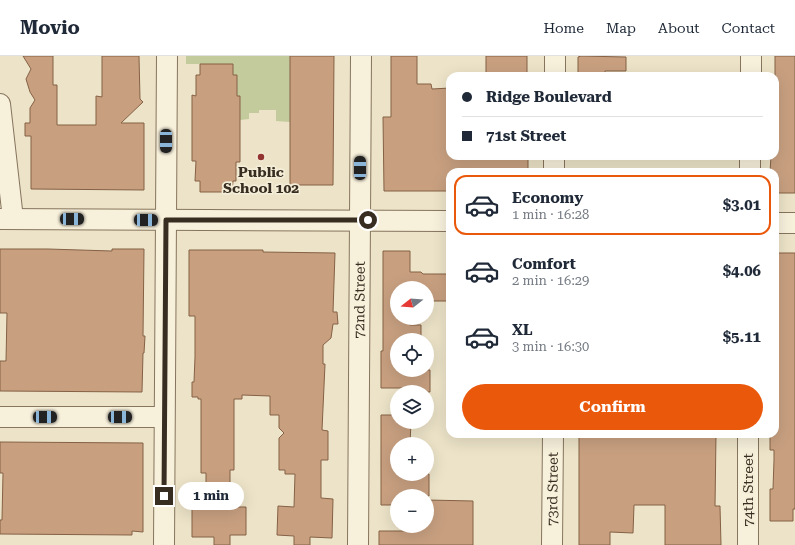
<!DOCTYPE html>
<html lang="en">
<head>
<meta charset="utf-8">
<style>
	body { margin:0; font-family:"Roboto Serif",serif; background:#f2f2f3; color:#1f2937; height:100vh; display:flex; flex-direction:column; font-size:15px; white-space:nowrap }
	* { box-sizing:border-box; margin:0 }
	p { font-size:13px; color:#747a83 }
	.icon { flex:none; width:22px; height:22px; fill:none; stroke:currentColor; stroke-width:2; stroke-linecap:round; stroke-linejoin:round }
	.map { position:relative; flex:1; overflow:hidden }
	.drawer { position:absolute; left:446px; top:112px; width:333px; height:270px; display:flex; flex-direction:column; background:#fff; border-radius:12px; box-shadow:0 4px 16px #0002 }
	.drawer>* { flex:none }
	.banner { position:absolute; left:446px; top:16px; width:333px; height:88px; border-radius:12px; box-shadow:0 4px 16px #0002; display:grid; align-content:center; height:88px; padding:0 16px; background:#fff }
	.needle { width:26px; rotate:253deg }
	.fabs { position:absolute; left:390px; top:225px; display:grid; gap:8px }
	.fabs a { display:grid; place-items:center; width:44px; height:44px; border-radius:50%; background:#fff; box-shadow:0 4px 16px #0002; font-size:20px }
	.end { position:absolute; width:18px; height:18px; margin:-9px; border:5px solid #382d21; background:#fff; box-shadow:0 0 0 2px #fff }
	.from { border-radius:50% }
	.bubble { position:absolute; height:28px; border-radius:14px; background:#fff; box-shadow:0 4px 16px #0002; font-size:13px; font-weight:700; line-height:28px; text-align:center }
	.car { position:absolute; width:12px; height:24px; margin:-12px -6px; border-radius:5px; box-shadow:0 0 3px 1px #0007; background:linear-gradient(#222 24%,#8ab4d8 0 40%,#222 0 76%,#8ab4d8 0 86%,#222 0) }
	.banner b { display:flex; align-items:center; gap:14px; height:38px; font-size:15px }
	.banner b+b { border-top:1px solid #e0e1e3 }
	.banner i { width:10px; height:10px; background:#1f2937 }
	ul { padding:7px 0 0; list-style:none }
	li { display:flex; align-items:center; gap:12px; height:60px; margin:0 8px 6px; padding:0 8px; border:2px solid transparent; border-radius:12px }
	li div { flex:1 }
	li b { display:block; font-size:15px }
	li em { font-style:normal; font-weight:700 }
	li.current { border-color:#ea580c }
	li>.icon { width:36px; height:36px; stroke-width:1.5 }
	.cta { display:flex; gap:8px; margin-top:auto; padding:8px 16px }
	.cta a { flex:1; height:46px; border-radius:24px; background:#ea580c; color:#fff; font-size:16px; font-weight:700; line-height:46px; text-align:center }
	header { display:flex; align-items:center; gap:24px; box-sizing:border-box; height:56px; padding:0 20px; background:#fff; border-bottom:1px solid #e0e1e3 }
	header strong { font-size:19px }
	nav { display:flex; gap:22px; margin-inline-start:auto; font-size:14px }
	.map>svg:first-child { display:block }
</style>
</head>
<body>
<header>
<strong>Movio</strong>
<nav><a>Home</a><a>Map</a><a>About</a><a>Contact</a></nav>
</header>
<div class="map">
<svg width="795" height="489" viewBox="0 0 795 489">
	<rect width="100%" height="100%" fill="#ece3c8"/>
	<polygon fill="#c3ca9c" points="186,0 290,0 290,66 276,65 276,54 259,54 259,57 249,57 249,63 240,64 240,40 237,40 237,19 233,19 233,8 186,8"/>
	<g fill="#c8a080" stroke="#856145">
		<polygon points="23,0 53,0 53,29 57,29 57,69 96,69 96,40 102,41 102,0 139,0 140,43 143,46 121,67 144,67 144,134 31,133 31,80 25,80 25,67 30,67 30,52 35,44 30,36 26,23 31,13"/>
		<polygon points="290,0 334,0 333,129 290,129"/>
		<polygon points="391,0 417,0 417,28 431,28 432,33 450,32 450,100 528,100 528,116 450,116 450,135 384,135 383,61 391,61"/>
		<rect x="486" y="0" width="41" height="20"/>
		<polygon points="581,0 626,1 626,15 605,15 605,20 578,20 578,1"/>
		<polygon points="775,0 795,0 795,137 775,137 775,116 770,116 771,100 775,100"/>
		<polygon points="200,8 233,8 233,19 237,19 237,40 240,40 240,106 236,106 236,125 233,125 232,136 200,136 200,125 195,125 196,105 192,105 192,39 196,40 196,19 200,19"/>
		<polygon points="0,193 48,193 112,195 112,193 144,193 143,280 145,280 144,297 143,297 142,336 0,335 0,305 6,305 7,257 0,257"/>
		<polygon points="189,194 263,194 263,196 335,197 333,256 337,256 338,268 333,268 331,282 323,289 323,308 325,308 322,374 328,375 328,404 321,404 321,442 333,443 332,482 310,481 310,489 294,489 294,480 277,479 278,450 294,451 295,418 285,418 285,414 279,414 279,382 284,377 279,372 279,359 270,359 270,340 242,339 242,343 234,343 234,414 230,414 230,451 246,451 246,479 230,479 230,489 214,489 214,481 192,481 192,442 206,442 206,417 201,417 201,343 198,343 198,341 192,341 192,326 194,326 195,301 195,260 189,260"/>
		<polygon points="383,195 410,195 410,216 421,216 423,218 450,218 450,245 427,245 427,232 397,232 397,262 410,262 410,269 421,269 421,284 397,284 397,314 430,314 430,336 402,336 402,332 381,332 381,295 383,295"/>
		<polygon points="775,197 795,197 795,453 793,453 793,465 770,465 770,433 773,433 774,404 774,394 770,394 770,378 775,378"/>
		<polygon points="381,359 397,359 397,366 411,366 410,388 397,388 397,418 429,418 429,440 397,440 397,449 381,449"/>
		<polygon points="579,378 716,378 715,450 720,450 721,489 665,489 665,449 634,449 633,477 610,476 610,489 579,489"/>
		<polygon points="0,386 143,387 143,476 132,475 132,479 0,478 0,464 2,464 3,417 0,417"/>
		<polygon points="427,444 473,445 473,489 379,489 379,475 411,475 411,470 427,470"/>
	</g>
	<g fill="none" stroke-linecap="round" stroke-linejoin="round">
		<defs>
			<g id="minor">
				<polyline points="555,20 555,0"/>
				<polyline points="751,20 751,0"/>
				<polyline points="0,48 13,163"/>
				<polyline points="554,116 554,100"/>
				<polyline points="750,116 750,100"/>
				<polyline points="0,163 450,165"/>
				<polyline points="775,167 795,167"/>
				<polyline points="0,361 164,361"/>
				<polyline points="164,489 167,0"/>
				<path id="s1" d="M358 489 361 0"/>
				<path id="s2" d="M552 489 553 378"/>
				<polyline points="748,489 748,378"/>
			</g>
		</defs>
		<use href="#minor" stroke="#87755e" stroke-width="22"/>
		<use href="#minor" stroke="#f7f0db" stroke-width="20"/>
	</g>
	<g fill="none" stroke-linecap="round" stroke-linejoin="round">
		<polyline stroke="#382d21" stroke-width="5" points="164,440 166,164 368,164"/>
	</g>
	<circle fill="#933431" stroke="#f4edd7" stroke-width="1.5" cx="261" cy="101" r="4"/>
	<g text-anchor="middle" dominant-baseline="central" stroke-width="3.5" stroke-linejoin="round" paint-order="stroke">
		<g font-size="14" font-weight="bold" fill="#382d21" stroke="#f4edd7">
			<text x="261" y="116">Public<tspan x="261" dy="16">School 102</tspan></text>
		</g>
		<g font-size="14" fill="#382d21" stroke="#f4edd7">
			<text stroke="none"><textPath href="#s1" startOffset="245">72nd Street</textPath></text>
			<text stroke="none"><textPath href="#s2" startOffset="56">73rd Street</textPath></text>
			<text transform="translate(748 434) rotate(-90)">74th Street</text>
		</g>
	</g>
</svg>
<div class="fabs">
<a><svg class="needle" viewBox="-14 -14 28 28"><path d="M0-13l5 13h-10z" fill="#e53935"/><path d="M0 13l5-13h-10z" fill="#747a83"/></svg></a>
<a><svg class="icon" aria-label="locate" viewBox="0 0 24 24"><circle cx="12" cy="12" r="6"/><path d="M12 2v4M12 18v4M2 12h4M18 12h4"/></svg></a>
<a><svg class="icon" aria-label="layers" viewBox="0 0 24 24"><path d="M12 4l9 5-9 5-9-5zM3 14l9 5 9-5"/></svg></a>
<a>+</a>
<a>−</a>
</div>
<i class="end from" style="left:368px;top:164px"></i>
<i class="end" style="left:164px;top:440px"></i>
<div class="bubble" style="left:178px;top:426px;width:66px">1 min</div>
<i class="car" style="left:166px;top:85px;rotate:180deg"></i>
<i class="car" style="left:360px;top:112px;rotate:0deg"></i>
<i class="car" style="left:72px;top:163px;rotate:90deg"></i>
<i class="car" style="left:146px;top:164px;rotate:91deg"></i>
<i class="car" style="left:45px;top:361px;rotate:90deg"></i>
<i class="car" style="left:120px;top:361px;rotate:90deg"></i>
<div class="banner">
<b><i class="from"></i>Ridge Boulevard</b>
<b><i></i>71st Street</b>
</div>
<section class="drawer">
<ul>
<li class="current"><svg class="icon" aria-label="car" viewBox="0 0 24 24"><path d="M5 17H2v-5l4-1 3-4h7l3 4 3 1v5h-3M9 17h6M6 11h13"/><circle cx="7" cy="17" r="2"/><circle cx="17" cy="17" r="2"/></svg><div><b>Economy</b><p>1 min · 16:28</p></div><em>$3.01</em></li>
<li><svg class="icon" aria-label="car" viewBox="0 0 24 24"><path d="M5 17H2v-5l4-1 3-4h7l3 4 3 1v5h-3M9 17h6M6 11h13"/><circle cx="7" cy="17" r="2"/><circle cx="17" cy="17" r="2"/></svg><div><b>Comfort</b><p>2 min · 16:29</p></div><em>$4.06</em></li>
<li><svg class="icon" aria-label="car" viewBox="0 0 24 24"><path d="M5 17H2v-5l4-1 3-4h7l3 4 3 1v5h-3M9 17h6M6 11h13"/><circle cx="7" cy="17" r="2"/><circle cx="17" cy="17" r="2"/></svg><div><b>XL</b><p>3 min · 16:30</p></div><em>$5.11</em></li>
</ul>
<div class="cta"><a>Confirm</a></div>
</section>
</div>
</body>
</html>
